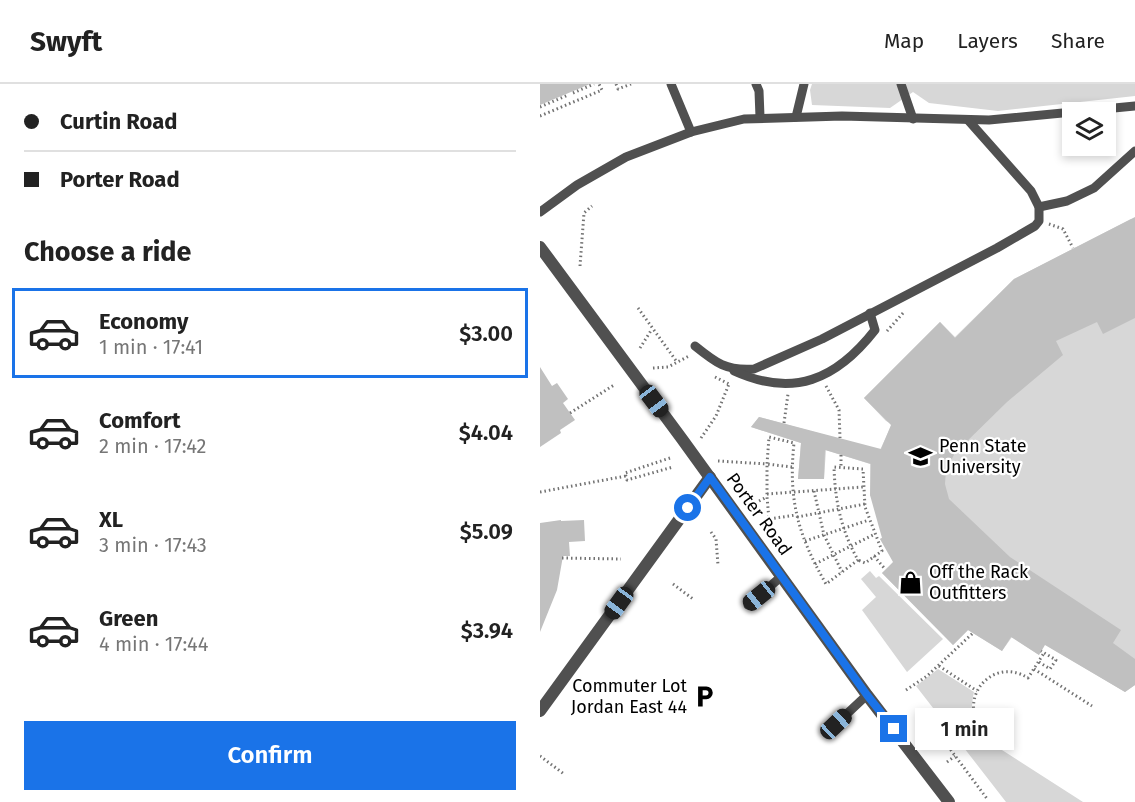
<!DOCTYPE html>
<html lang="en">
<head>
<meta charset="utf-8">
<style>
	body { margin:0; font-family:"Fira Sans",sans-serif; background:#f2f2f2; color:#222; height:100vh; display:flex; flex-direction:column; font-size:22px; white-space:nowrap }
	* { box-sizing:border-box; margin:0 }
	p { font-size:20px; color:#767676 }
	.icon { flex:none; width:33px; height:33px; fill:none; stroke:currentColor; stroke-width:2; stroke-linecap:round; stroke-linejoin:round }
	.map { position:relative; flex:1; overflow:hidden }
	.sheet { display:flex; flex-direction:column; background:#fff; width:540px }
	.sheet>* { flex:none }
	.top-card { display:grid; align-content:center; height:132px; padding:0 24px; background:#fff }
	.tools { position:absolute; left:522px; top:18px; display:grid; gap:12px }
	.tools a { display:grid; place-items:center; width:54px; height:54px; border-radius:0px; background:#fff; box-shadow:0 3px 9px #0003; font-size:30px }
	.end { position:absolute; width:27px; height:27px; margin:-14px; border:8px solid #1a73e8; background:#fff; box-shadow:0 0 0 3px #fff }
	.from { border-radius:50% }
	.bubble { position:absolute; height:42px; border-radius:0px; background:#fff; box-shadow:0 3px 9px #0003; font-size:20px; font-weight:600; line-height:42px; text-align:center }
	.car { position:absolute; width:18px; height:36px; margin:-18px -9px; border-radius:8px; box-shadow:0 0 4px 2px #0007; background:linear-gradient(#222 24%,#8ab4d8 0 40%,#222 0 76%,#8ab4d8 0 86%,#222 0) }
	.top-card b { display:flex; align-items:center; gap:21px; height:57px; font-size:22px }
	.top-card b+b { border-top:2px solid #e0e0e0 }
	.top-card i { width:15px; height:15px; background:#222 }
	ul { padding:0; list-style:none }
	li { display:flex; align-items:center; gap:18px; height:90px; margin:0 12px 9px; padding:0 12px; border:3px solid transparent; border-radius:0px }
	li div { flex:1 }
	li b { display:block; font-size:22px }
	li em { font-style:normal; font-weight:600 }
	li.on { border-color:#1a73e8 }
	li>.icon { width:54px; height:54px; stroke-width:1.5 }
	h2 { padding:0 24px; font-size:27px; line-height:72px }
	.primary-button { display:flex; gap:12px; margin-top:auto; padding:12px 24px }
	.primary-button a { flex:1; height:69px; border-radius:0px; background:#1a73e8; color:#fff; font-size:24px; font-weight:600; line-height:69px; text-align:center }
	header { display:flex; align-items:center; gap:36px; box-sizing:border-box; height:84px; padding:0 30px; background:#fff; border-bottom:2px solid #e0e0e0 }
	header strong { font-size:28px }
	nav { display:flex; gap:33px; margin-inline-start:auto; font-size:21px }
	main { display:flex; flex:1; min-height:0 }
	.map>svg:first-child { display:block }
</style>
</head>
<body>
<header>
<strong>Swyft</strong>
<nav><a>Map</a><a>Layers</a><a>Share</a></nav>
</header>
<main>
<section class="sheet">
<div class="top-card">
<b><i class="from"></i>Curtin Road</b>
<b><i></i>Porter Road</b>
</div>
<h2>Choose a ride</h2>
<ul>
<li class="on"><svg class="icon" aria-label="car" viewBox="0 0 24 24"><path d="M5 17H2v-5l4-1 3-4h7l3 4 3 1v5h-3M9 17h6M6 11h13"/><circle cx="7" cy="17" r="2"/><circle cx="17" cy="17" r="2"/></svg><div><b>Economy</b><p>1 min · 17:41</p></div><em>$3.00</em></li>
<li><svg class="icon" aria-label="car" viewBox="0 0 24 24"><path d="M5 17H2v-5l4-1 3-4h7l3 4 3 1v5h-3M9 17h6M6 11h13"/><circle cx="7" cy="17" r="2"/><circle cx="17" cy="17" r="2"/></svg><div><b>Comfort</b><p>2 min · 17:42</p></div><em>$4.04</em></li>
<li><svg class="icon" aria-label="car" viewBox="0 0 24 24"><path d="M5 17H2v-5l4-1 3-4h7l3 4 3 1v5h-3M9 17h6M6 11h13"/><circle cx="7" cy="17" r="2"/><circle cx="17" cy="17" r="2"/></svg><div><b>XL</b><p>3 min · 17:43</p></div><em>$5.09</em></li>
<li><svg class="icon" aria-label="car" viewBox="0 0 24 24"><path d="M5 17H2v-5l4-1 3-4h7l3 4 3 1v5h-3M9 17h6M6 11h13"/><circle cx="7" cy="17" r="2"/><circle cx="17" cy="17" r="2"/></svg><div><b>Green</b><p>4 min · 17:44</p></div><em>$3.94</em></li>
</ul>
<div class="primary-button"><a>Confirm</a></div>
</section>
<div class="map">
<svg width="595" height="718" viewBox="0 0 595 718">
	<rect width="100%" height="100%" fill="#fff"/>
	<g fill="#d7d7d7">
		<polygon points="272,0 595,0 595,12 458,27 389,19 373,8 350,24 272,21 270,6"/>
		<polygon points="591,135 595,135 595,601 585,608 501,558 499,571 472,553 462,567 428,546 413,561 342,489 350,482 359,481 340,455 351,448 330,411 330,380 286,366 284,395 258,395 261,359 211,343 219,333 340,366 352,340 346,337 324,314 400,238 415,253 474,195"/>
		<polygon points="330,487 336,494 339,492 403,555 367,588 322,526 336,513 321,495"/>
		<path d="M398 585 434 608C430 626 431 640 447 652L442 661 447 664 451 659 543 718H466L376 602Z"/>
	</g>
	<g fill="#c0c0c0">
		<polygon points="0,0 50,0 0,21"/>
		<polygon points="595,133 595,234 563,250 557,238 516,257 523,271 467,318 415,369 406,386 405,400 409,415 470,473 581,546 573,559 595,575 595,601 585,608 505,561 499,571 471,553 462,567 428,546 413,561 342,489 353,478 340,455 342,454 330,411 331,380 285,366 284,395 258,395 261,359 211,343 219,333 341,365 351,341 324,314 400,238 415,254 474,195"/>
		<polygon points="0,283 12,302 17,299 28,315 23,319 35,336 20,346 21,349 0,363"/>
		<polygon points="21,436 21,437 44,436 45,457 29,458 30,472 23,472 17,506 0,548 0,439"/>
	</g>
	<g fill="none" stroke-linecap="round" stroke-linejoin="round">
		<g stroke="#727272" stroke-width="3" stroke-dasharray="1.5 3" stroke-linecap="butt">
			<polyline points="76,0 78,5 91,0"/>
			<polyline points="33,9 54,0"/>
			<polyline points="0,23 28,11"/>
			<polyline points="0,32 62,6 59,0"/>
			<polyline points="509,140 523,145 533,164"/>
			<polyline points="40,182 44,129 52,122"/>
			<polyline points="98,224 137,278"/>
			<polyline points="347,247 364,228"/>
			<polyline points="100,264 112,245"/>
			<polyline points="113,284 128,283 149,272"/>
			<polyline points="175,293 191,301"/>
			<polyline points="286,302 299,326 300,354"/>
			<polyline points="30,329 74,301"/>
			<polyline points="244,339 248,310"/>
			<polyline points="161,354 176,332 189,300"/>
			<polyline points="301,371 301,383"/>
			<polyline points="130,374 85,389 87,396 133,383"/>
			<path d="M178 377 227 380 229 353 254 359C248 416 258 451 286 500L318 476C301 446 295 417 294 383L323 385 325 423 342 467 325 479 318 476"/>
			<polyline points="252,383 227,380 227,413 229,435 256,431"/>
			<polyline points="274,407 284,451 302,488"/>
			<polyline points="0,408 86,392"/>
			<polyline points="227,410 323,403"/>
			<polyline points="211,421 227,413"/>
			<polyline points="257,433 325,420"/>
			<polyline points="171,448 176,455 178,481"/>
			<polyline points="265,457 329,436"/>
			<polyline points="334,472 345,485"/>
			<polyline points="22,474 81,475"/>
			<polyline points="275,480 335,450"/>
			<polyline points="133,500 153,515"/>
			<polyline points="499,578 510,585 516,576 501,567"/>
			<polyline points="399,582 437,607"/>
			<polyline points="494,585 552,622"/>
			<polyline points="366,606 387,592 433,549"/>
			<polyline points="381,626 448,716"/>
			<path d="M445 661 451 652C410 624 449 569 488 594L504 569"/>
			<polyline points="0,672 24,690"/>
			<polyline points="407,678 415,672"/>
		</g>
		<g stroke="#505050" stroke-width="9">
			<polyline points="131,0 151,48"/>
			<polyline points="216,0 219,7 220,33"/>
			<polyline points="361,0 373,35"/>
			<polyline points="256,33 264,0"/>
			<polyline points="499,123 527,117 554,104 595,67"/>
			<polyline points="0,128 37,101 86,73 151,48 204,35 302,32 449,36 595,22"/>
			<path d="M155 262C176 279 186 287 214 285L282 255 457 164 495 142 499 137V123L491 107 428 36"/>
			<path d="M194 287C253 314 296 296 335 246L330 229"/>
			<polyline points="208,521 242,492"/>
			<polyline points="296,640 327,611"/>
		</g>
		<polyline stroke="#505050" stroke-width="12" points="0,627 170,393"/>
		<polyline stroke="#505050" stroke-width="12" points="0,163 142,355 327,611 409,718"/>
	</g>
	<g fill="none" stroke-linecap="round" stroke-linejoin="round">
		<polyline stroke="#1a73e8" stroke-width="8" points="148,424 170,393 327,611 354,645"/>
	</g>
	<defs>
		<symbol id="university-bare" viewBox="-9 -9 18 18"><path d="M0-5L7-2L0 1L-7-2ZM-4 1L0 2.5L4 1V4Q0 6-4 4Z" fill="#000" stroke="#fff" stroke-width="2.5" paint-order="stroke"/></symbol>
		<symbol id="shop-bare" viewBox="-9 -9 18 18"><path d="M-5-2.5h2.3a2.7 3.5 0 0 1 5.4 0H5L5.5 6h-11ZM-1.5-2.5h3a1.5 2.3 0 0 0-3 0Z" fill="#000" stroke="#fff" stroke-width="2.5" paint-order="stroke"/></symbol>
		<symbol id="parking-bare" viewBox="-9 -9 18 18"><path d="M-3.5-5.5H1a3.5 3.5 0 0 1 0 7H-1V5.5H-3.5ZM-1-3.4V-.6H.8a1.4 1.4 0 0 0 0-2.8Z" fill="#000" stroke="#fff" stroke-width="2.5" paint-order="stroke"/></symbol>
	</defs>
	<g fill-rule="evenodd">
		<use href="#university-bare" x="364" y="356" width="33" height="33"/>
		<use href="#shop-bare" x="354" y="482" width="33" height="33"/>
		<use href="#parking-bare" x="148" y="596" width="33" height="33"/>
	</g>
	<g text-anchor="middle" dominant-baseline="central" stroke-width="4.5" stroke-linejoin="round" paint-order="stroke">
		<g font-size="18" fill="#000" stroke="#fff" text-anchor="start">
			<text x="399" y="362">Penn State<tspan x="399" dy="21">University</tspan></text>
			<text x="389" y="488">Off the Rack<tspan x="389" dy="21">Outfitters</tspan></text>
			<text x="147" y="602" text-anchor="end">Commuter Lot<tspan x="147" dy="21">Jordan East 44</tspan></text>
		</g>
		<g font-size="18" fill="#000" stroke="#fff">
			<text transform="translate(219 430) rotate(54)">Porter Road</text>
		</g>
	</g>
</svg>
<div class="tools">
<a><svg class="icon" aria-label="layers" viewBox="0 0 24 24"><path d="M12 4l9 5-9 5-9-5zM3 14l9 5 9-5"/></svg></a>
</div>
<i class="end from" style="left:148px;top:424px"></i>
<i class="end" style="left:354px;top:645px"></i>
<div class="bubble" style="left:375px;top:624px;width:99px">1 min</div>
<i class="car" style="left:114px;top:317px;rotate:143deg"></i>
<i class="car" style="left:219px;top:512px;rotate:231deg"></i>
<i class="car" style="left:79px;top:519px;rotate:216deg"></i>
<i class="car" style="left:296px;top:640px;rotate:47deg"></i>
</div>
</main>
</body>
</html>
